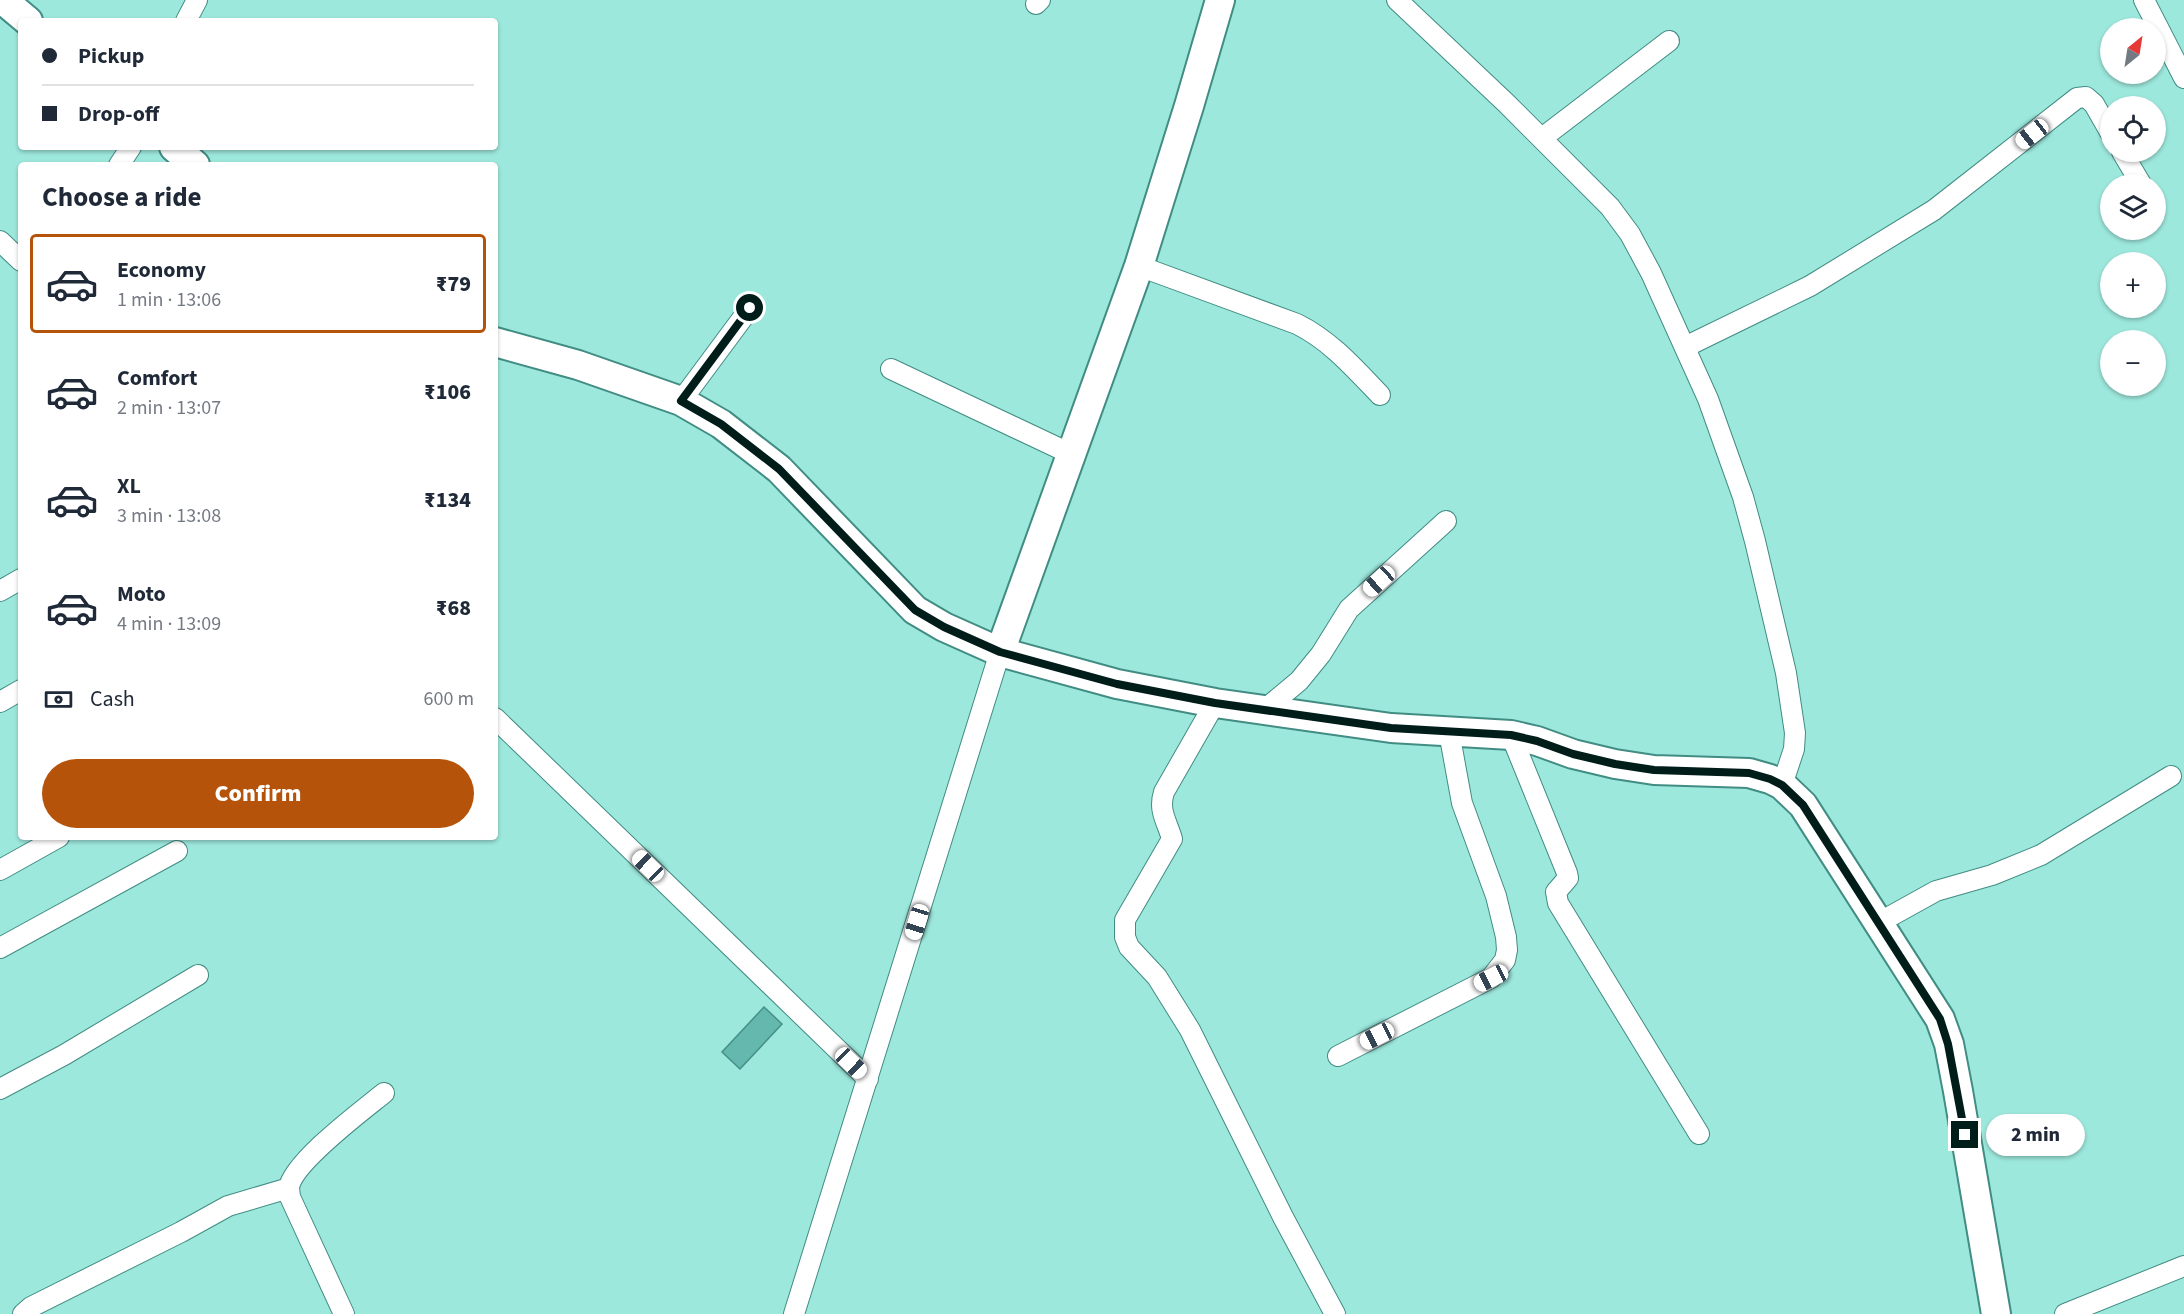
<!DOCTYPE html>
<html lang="en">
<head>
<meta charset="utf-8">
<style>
	body { margin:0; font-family:"Source Sans 3",sans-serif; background:#f2f2f3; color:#1f2937; height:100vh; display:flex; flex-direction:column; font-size:22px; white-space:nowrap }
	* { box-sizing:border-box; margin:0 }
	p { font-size:20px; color:#747a83 }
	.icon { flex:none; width:33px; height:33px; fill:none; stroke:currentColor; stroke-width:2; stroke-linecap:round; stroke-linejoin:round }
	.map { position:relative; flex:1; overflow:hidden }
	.side { position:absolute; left:18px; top:162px; width:480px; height:678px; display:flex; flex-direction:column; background:#fff; border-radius:6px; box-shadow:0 2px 4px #0004 }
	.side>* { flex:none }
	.hud { position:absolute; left:18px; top:18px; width:480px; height:132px; border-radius:6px; box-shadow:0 2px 4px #0004; display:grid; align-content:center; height:132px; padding:0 24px; background:#fff }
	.needle { width:39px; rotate:30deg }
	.buttons { position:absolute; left:2100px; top:18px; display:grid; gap:12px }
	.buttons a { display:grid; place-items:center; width:66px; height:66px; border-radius:50%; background:#fff; box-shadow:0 2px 4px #0004; font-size:30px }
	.end { position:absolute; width:27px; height:27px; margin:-14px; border:8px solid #001d1a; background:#fff; box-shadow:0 0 0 3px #fff }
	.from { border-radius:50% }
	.bubble { position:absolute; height:42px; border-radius:21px; background:#fff; box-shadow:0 2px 4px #0004; font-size:20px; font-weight:800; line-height:42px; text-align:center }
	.car { position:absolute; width:18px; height:36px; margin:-18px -9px; border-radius:8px; box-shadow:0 0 4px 2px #0007; background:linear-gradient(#fff 24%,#345 0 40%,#fff 0 76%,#345 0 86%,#fff 0) }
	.hud b { display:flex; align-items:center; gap:21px; height:57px; font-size:22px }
	.hud b+b { border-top:2px solid #e0e1e3 }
	.hud i { width:15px; height:15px; background:#1f2937 }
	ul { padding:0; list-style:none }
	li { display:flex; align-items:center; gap:18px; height:99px; margin:0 12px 9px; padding:0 12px; border:3px solid transparent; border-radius:6px }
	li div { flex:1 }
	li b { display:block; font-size:22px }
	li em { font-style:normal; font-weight:800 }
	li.current { border-color:#b45309 }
	li>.icon { width:54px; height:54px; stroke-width:1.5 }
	h2 { padding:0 24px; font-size:27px; line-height:72px }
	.pay { display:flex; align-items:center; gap:15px; height:66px; padding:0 24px; font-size:22px }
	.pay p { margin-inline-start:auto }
	.primary-button { display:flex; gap:12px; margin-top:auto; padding:12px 24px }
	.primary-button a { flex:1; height:69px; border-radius:36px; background:#b45309; color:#fff; font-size:24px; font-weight:800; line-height:69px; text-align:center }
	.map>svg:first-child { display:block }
</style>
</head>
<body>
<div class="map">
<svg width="2184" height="1314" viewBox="0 0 2184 1314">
	<rect width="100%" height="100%" fill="#9de8dd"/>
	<polygon fill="#64b8ad" stroke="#459087" stroke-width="1.5" points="764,1007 782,1024 740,1069 722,1052"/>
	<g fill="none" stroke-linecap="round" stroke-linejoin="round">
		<defs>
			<g id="street">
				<polyline points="1397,0 1506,103 1610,207 1630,234 1651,273 1708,399 1743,497 1755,541 1786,673 1795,733 1794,749 1782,785"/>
				<polyline points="2144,0 2184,78"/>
				<polyline points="1036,4 1040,0"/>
				<polyline points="186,21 197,0"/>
				<polyline points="1542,138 1669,41"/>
				<polyline points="2122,152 2141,184"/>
				<polyline points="119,165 131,147"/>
				<polyline points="0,241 21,261"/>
				<path d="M1139 266 1297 324C1331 341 1354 368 1380 395"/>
				<polyline points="1685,347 1810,286 1934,210 2077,98 2086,97 2094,104 2110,132"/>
				<polyline points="891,369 1071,454"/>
				<polyline points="681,401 750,308"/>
				<polyline points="0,591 21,579"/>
				<polyline points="0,702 21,690"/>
				<path d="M1215 703 1164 792C1158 811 1167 821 1172 839L1125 920V937L1129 947 1157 977 1190 1030 1283 1217 1335 1314"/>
				<polyline points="1264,710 1299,681 1321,654 1349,609 1446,521"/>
				<polyline points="495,718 868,1079"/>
				<polyline points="1511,735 1567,873 1568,878 1556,892 1558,903 1699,1134"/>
				<polyline points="0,870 59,837"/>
				<polyline points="1880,922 1936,891 1992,875 2041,855 2171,776"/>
				<polyline points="0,948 177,851"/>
				<polyline points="1338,1056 1491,978 1505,960 1507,950 1506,937 1496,896 1462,803 1449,732"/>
				<polyline points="0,1089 64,1055 198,975"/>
				<polyline points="23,1314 31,1307 181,1232 228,1206 289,1188"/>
				<path d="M344 1314 290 1197C290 1195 289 1189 289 1188 292 1163 363 1110 384 1093"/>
				<polyline points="794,1314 1000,652"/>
				<polyline points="2065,1314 2184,1266"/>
			</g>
			<g id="secondary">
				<polyline points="3,0 28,21"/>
				<polyline points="174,147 195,165"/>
				<polyline points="495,342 578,365 681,401 721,424 779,469 915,610 944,627 1000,652 1117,684 1215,703 1391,728 1511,735 1537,741 1573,754 1615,764 1654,770 1749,773 1770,779 1782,785 1803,805 1940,1019 1949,1044 1958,1091 1996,1314"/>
				<polyline points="1000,652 1139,266 1189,106 1220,0"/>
			</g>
		</defs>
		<use href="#street" stroke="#418c83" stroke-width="22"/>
		<use href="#secondary" stroke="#418c83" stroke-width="32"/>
		<use href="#street" stroke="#fff" stroke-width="20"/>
		<use href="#secondary" stroke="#fff" stroke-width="28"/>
	</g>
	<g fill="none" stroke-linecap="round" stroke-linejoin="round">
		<polyline stroke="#001d1a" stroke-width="8" points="750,308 681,401 721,424 779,469 915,610 944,627 1000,652 1117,684 1215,703 1391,728 1511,735 1537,741 1573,754 1615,764 1654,770 1749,773 1770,779 1782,785 1803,805 1940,1019 1948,1044 1965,1135"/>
	</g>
</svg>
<div class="buttons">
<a><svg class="needle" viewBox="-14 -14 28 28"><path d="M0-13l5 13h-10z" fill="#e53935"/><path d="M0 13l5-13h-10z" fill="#747a83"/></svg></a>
<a><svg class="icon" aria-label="locate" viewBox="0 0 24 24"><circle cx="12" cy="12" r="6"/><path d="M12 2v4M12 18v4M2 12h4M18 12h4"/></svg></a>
<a><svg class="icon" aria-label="layers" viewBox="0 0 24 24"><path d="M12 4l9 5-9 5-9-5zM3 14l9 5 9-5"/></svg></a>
<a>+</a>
<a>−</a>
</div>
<i class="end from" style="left:750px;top:308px"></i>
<i class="end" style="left:1965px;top:1135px"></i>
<div class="bubble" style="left:1986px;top:1114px;width:99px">2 min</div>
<i class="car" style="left:2032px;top:134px;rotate:232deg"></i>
<i class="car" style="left:1379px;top:581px;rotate:228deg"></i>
<i class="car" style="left:648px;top:866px;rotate:314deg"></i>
<i class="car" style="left:917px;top:922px;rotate:197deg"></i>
<i class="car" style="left:1491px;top:978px;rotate:243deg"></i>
<i class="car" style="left:1377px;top:1036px;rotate:243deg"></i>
<i class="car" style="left:851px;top:1063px;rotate:134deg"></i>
<div class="hud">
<b><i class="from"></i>Pickup</b>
<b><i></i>Drop-off</b>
</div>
<section class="side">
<h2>Choose a ride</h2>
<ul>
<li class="current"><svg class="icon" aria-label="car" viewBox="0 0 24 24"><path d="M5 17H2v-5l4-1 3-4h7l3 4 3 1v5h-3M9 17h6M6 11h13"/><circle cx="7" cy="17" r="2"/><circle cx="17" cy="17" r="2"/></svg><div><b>Economy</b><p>1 min · 13:06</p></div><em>₹79</em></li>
<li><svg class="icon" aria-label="car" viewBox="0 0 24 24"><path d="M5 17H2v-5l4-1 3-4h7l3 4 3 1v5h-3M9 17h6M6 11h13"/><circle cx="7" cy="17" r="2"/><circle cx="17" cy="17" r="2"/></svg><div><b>Comfort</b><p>2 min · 13:07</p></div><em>₹106</em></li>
<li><svg class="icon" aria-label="car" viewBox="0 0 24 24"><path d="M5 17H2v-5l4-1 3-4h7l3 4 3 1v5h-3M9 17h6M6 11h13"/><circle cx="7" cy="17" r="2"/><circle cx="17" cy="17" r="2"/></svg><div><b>XL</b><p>3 min · 13:08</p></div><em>₹134</em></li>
<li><svg class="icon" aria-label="car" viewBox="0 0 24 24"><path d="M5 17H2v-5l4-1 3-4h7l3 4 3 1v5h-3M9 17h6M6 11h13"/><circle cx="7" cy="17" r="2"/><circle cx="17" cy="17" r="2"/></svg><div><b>Moto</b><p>4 min · 13:09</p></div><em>₹68</em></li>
</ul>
<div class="pay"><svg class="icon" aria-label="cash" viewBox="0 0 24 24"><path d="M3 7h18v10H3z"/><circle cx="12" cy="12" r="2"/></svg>Cash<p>600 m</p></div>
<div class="primary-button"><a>Confirm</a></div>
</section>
</div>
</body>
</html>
